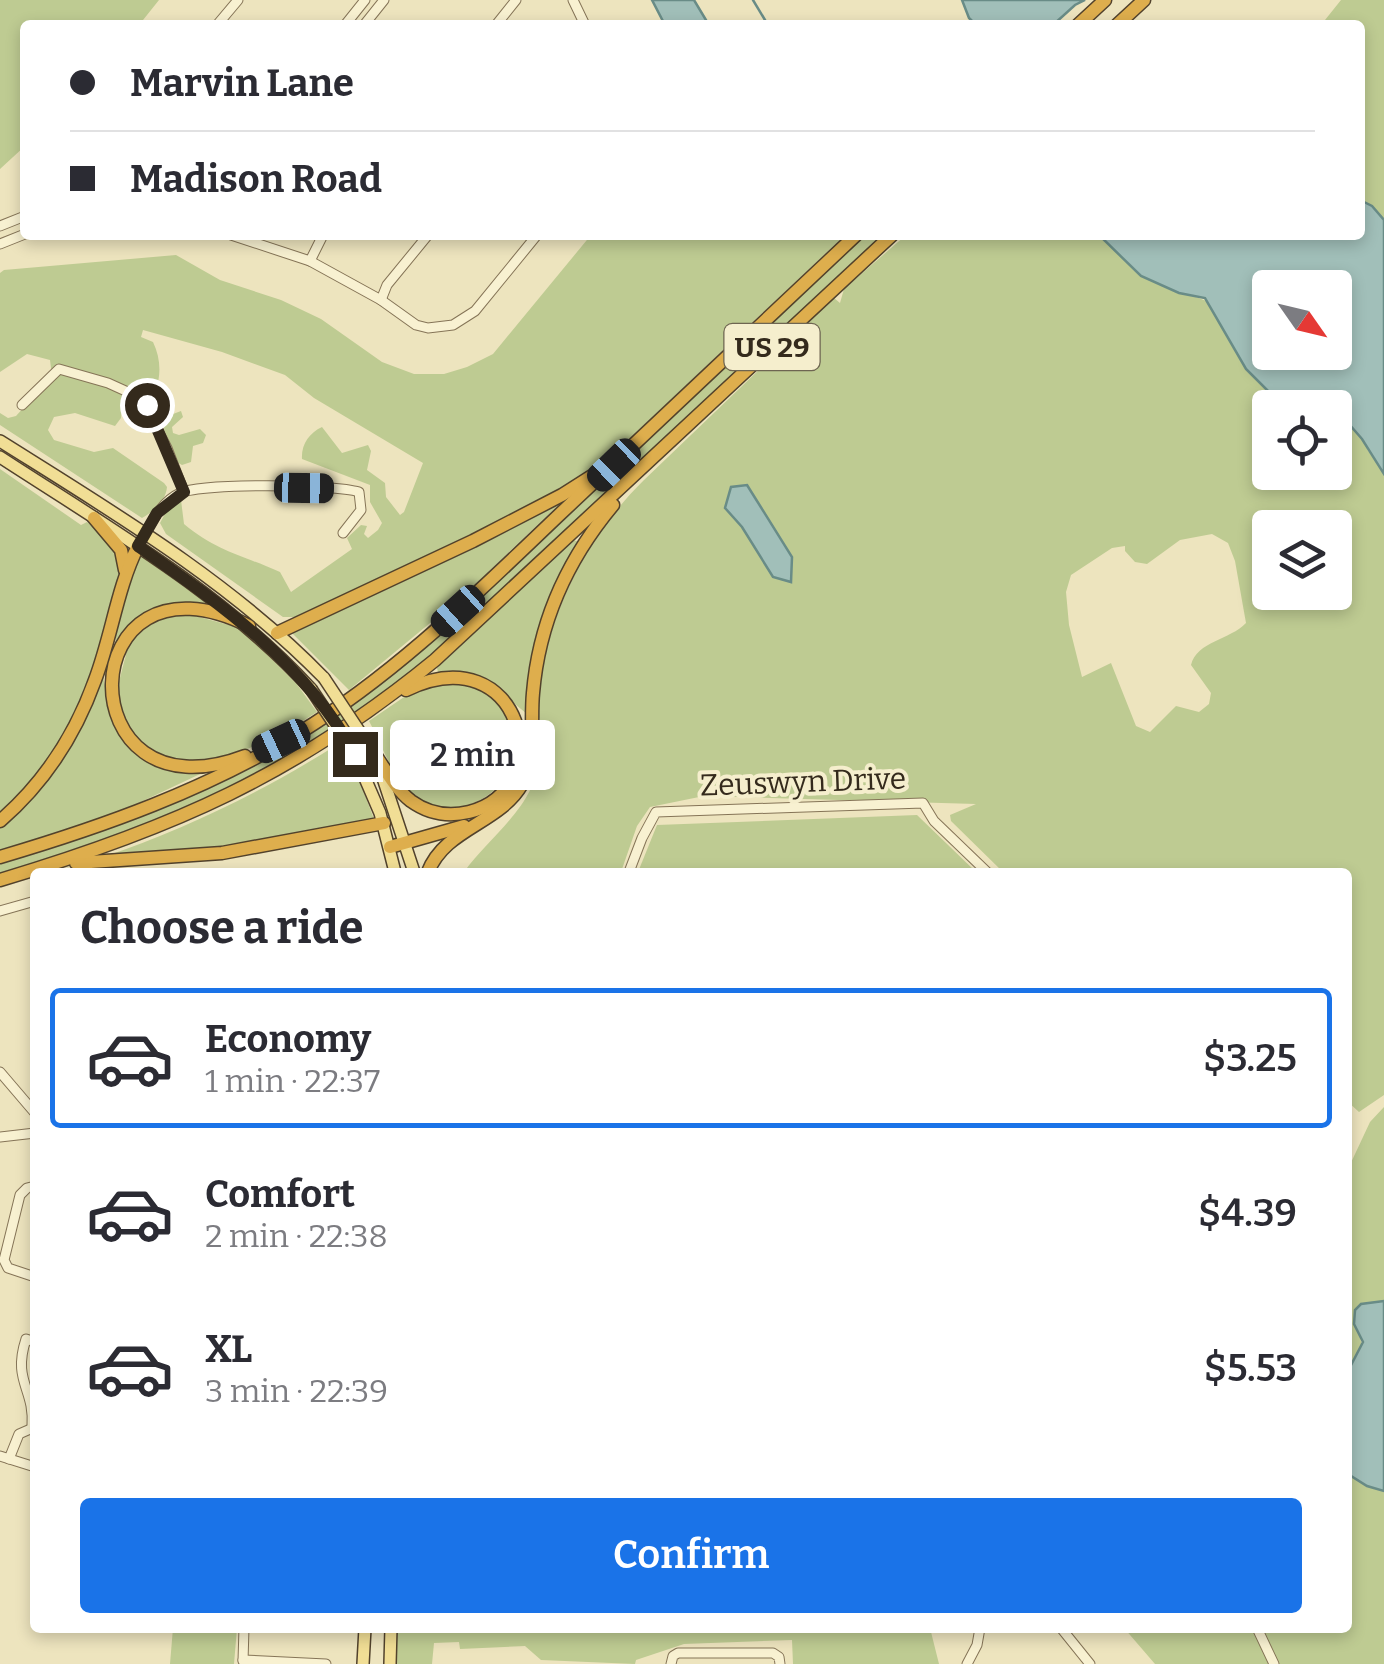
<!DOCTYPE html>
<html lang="en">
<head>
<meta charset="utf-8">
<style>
	body { margin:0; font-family:Bitter,serif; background:#f2f2f3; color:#2b2b33; height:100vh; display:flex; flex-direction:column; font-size:38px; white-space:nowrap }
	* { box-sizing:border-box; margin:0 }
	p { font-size:32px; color:#7c7c81 }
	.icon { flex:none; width:55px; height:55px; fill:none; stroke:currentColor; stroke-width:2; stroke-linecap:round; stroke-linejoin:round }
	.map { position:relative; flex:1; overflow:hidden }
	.side { position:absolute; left:30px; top:868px; width:1322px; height:765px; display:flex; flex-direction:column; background:#fff; border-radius:10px; box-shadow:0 5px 15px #0003 }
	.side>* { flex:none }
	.top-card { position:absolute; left:20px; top:20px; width:1345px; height:220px; border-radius:10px; box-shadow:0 5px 15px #0003; display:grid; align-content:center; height:220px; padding:0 50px; background:#fff }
	.needle { width:65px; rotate:124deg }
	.buttons { position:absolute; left:1252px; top:270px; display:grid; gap:20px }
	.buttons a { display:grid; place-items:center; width:100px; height:100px; border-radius:10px; background:#fff; box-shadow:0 5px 15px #0003; font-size:50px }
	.end { position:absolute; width:45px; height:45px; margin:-22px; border:12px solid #342a1c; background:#fff; box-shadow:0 0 0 5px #fff }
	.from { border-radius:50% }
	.bubble { position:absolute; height:70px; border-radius:10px; background:#fff; box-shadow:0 5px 15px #0003; font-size:32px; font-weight:600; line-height:70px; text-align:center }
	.car { position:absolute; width:30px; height:60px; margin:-30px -15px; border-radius:12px; box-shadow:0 0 8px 2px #0007; background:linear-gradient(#222 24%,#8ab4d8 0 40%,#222 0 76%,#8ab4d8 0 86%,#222 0) }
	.top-card b { display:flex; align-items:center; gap:35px; height:95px; font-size:38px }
	.top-card b+b { border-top:2px solid #e1e1e2 }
	.top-card i { width:25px; height:25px; background:#2b2b33 }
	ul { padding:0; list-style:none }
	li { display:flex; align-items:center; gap:30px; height:140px; margin:0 20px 15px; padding:0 30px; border:5px solid transparent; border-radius:10px }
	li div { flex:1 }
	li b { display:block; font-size:38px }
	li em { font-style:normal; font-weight:600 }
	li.on { border-color:#1a73e8 }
	li>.icon { width:90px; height:90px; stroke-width:1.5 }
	h2 { padding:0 50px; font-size:45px; line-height:120px }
	.cta { display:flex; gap:20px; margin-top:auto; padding:20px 50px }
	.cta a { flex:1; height:115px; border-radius:10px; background:#1a73e8; color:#fff; font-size:40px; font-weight:600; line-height:115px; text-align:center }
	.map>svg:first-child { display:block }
</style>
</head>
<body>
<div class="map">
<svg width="1384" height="1664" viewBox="0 0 1384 1664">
	<rect width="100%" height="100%" fill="#ede4be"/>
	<g fill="#becb92" fill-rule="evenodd">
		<polygon points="0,0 159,0 139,25 25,25 25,146 0,169"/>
		<polygon points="1341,0 1384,0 1384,220 1372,206 1360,200 1360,25 1321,25"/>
		<path d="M591 235H845L610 457 574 484 301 617H283L166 534 160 523 168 508 181 500 184 524C218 552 242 555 280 572L291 592 352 549 347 538 361 525 367 526 364 534 368 538 378 530 382 523 370 502V485L302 459C301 445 309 433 322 427L342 453 368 445 371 451 367 470 385 483 386 497 400 515 404 512 423 463 314 398 285 375 222 352 143 330 141 337 153 342C164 365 161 391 143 408L126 402 122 404 121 418 115 426 75 413 54 417 48 430 54 440 94 452 113 448 164 483 167 487C166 501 153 512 142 518L0 425V413L8 418 16 416 52 376 50 360 27 354 0 372V273L4 270 176 255 220 280 281 300 321 319 382 362 414 374H444L467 367 493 354Z"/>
		<polygon points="863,235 884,235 461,630 367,707 266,771 128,833 0,874 0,863 131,821 249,768 486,593"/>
		<path d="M906 235H1099L1141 276 1209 302 1246 369 1368 406 1367 449 1384 474V1095L1359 1112 1348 1102V872H1003L951 821 950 815 976 804 704 796 650 807 637 826 621 872H464C484 844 517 819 531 788 539 769 544 747 541 728 539 716 537 709 538 697 547 615 586 537 644 480L834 298 840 303 844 289ZM1270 408H1335V472H1270ZM1270 528H1335V592H1270ZM1212 534 1228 543 1235 561 1246 623C1230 640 1197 641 1191 665L1211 693 1209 704 1199 712 1176 706 1150 732 1136 726 1111 663 1082 677 1069 625 1066 592 1071 575 1112 548 1125 546V551L1135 562 1147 564 1180 540Z"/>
		<polygon points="181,411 183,417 172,427 173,433 179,435 200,429 206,435 203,443 193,446 191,462 182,465 177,462 160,419"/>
		<polygon points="0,469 81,525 87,522 111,540 122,573 87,690 45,767 0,816"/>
		<polygon points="569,495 464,595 349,690 291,632"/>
		<polygon points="572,540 582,542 569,564 527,714 485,679 463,672 438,672 437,668"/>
		<path d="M143 556 214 607C171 602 138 611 115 649 117 619 122 582 139 557Z"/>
		<polygon points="181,612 240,628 296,683 317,712 282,734 227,758 195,763 159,756 128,731 115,697 129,643 156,619"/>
		<path d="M103 676C110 717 126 763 175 769 188 771 202 768 215 767L111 816 0 851V825L87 711Z"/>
		<path d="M446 679C459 683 479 685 490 692 501 699 507 713 510 724 512 731 516 740 515 747 513 799 444 830 407 789 390 771 381 743 369 721L407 695Z"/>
		<path d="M338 744 357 774 374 819 223 850 103 857C186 829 264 791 338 744Z"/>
		<polygon points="917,815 976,872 638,872 657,825"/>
		<polygon points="1384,1107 1384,1302 1358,1327 1363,1352 1348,1384 1348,1169 1370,1122"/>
		<polygon points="1348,1468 1384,1486 1384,1664 1155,1664 1124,1628 1348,1628"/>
		<polygon points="173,1628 237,1628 234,1664 170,1664"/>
		<polygon points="397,1628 615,1628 640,1632 667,1628 930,1628 939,1664 793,1664 792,1640 684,1644 636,1660 635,1664 541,1660 525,1646 460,1649 459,1642 434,1643 432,1664 396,1664"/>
	</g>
	<g fill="#a1bfb9" stroke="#698c87" stroke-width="2.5" fill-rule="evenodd">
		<polygon points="652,0 694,0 709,25 665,25"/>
		<polygon points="962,0 1085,0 1075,5 1053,25 976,25 969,18"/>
		<path d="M1360 200 1372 206 1384 220V474L1362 439 1335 408 1295 406 1269 392 1246 369 1205 298 1179 293 1141 276 1099 235H1360ZM1270 288H1335V352H1270Z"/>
		<polygon points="747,485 792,557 791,582 773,577 742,527 725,508 731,487"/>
		<polygon points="1384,1301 1384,1491 1367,1486 1348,1474 1348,1371 1363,1342 1354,1324 1355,1310 1361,1304"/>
	</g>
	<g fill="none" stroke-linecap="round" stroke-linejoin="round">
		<polyline stroke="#698c87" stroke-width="2.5" points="753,0 768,25"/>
		<defs>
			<g id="minor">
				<polyline points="573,0 585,25"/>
				<polyline points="217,25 238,0"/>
				<polyline points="345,25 365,0"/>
				<polyline points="364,25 384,0"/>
				<polyline points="496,25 516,0"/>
				<polyline points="0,226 25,216"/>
				<polyline points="231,235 310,261 381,300 416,325 428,328 453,325 475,311 537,235"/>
				<polyline points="0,244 25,234"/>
				<polyline points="310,261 323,235"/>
				<polyline points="381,300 387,285 428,235"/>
				<polyline points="22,405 59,369 108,383 141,398 167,448 184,492"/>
				<path d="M145 534C154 518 163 501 180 493 203 483 334 484 359 492L361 510 343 533"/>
				<polyline points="629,872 642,838 656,812 923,803 934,821 987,872"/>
				<polyline points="0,911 35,901"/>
				<polyline points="0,1072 35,1113"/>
				<polyline points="0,1137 35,1133"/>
				<polyline points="35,1186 27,1188 20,1195 4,1260 8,1268 35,1277"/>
				<path d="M32 1427C35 1388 12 1382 26 1339L35 1342"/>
				<polyline points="0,1456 35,1467"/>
				<polyline points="9,1459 19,1434 35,1427"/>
				<polyline points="1061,1628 1090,1664"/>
				<polyline points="1257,1628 1274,1664"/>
				<polyline points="243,1660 326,1664"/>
				<polyline points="243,1661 244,1628"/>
				<polyline points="671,1664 673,1656 678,1653 773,1653 779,1657 780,1664"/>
				<polyline points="967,1664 977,1645 980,1628"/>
			</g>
			<g id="major">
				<path d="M0 441C113 512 231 582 324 678"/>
				<path d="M0 457C109 528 223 593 311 689"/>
				<polyline points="355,755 380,813 395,872"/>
				<polyline points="381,772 414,872"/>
				<polyline points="363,1664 365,1628"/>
				<polyline points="390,1664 391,1628"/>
			</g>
			<g id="highway">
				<polyline points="1078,25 1105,0"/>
				<polyline points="1117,25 1144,0"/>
				<polyline points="94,518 121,550 125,570"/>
				<polyline points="277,633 473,541 562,495 595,474"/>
				<path d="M369 746C382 763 394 788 411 801 429 814 448 817 469 812 560 789 522 634 406 690"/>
				<path d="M245 756C64 825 70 537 249 626"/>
				<path d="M0 821C44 783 76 733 95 680 112 635 117 588 138 546"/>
				<polyline points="390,847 464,826"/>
				<path d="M0 857C105 826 205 790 299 733 396 674 477 593 559 515 658 422 757 328 856 235"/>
				<polyline points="76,863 222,853 384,823"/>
				<path d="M428 872C445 828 499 824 522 784 537 757 530 723 533 693 539 622 567 560 613 505"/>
				<path d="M0 880C171 829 295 775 435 660L892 235"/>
			</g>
		</defs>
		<use href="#minor" stroke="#857457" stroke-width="11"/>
		<use href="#major" stroke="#52422c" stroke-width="14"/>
		<use href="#highway" stroke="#52422c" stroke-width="15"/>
		<use href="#minor" stroke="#f8f1d1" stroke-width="9"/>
		<use href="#major" stroke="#f1de95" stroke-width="11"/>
		<use href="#highway" stroke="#deae4d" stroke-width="12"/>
		<defs>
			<g id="major-bridge">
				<polyline points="324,678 369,746"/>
				<polyline points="311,689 355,755"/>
			</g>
		</defs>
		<use href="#major-bridge" stroke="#52422c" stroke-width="14" stroke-linecap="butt"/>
		<use href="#major-bridge" stroke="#f1de95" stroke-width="11"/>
	</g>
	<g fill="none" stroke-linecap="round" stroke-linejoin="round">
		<path stroke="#342a1c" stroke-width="12" d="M147 405 184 492 157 513 138 546C222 605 304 662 355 754"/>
	</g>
	<g text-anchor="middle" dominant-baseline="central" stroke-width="8" stroke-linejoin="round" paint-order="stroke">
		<rect fill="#f5eecd" stroke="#6e6551" stroke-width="2.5" x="724.5" y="324" width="95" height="46" rx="8"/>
		<g font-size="28" font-weight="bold" fill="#342a1c">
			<text x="772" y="347">US 29</text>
		</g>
		<g font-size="30" fill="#342a1c" stroke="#f5eecd">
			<text transform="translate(803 782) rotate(-2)">Zeuswyn Drive</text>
		</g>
	</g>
</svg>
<div class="buttons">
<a><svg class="needle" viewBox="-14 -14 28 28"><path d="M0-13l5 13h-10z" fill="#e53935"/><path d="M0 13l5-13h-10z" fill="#7c7c81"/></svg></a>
<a><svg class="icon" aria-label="locate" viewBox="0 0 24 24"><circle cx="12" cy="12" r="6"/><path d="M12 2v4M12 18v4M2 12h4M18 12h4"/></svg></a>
<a><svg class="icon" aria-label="layers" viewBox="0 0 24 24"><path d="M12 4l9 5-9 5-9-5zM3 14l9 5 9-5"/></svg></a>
</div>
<i class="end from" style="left:147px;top:405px"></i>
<i class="end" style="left:355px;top:754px"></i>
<div class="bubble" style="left:390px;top:720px;width:165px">2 min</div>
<i class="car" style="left:614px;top:465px;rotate:226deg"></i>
<i class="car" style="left:304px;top:488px;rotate:91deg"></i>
<i class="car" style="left:458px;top:611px;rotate:228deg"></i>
<i class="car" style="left:281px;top:741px;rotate:245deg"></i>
<div class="top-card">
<b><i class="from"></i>Marvin Lane</b>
<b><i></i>Madison Road</b>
</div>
<section class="side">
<h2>Choose a ride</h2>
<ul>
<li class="on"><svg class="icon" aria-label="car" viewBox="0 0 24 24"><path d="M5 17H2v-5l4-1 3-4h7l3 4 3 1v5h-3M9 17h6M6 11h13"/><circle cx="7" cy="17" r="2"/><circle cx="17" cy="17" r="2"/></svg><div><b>Economy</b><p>1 min · 22:37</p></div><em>$3.25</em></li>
<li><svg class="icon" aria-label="car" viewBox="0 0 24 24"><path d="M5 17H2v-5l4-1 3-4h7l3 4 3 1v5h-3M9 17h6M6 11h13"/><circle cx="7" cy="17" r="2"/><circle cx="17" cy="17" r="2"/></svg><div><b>Comfort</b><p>2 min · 22:38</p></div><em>$4.39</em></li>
<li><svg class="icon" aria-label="car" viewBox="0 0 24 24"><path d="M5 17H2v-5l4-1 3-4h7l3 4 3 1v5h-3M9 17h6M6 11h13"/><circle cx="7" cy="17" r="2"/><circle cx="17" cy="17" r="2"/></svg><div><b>XL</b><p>3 min · 22:39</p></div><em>$5.53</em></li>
</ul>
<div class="cta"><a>Confirm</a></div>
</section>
</div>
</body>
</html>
